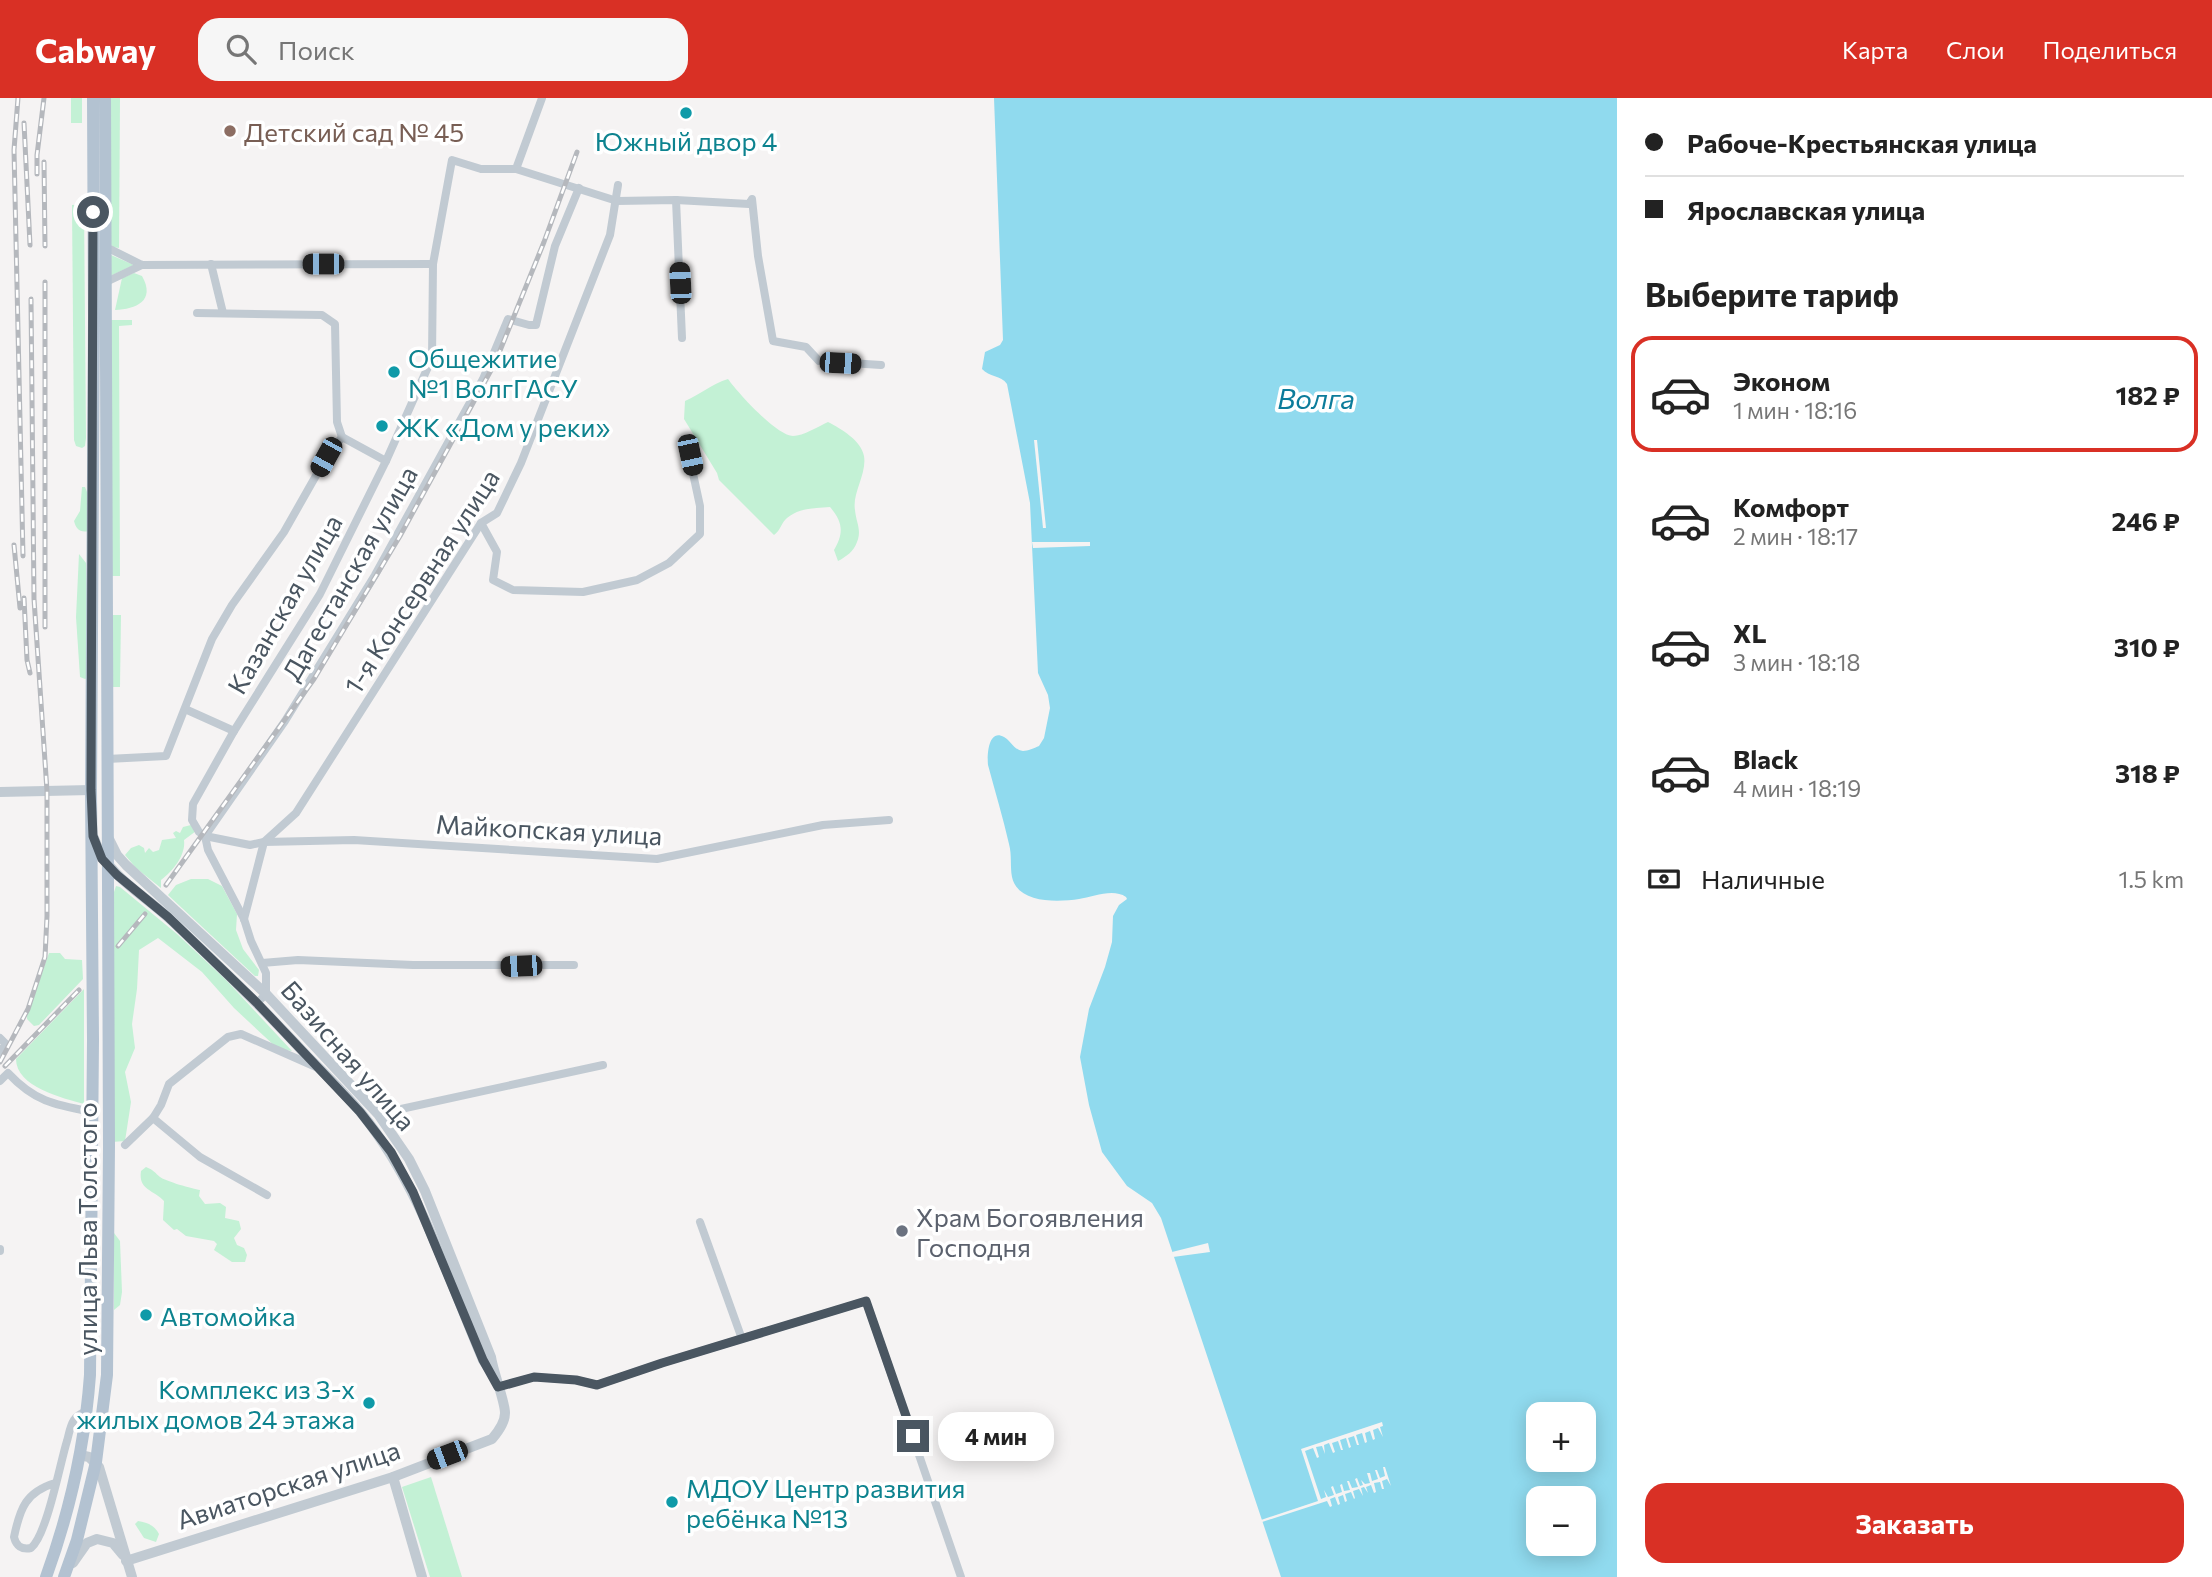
<!DOCTYPE html>
<html lang="ru">
<head>
<meta charset="utf-8">
<style>
	body { margin:0; font-family:Commissioner,sans-serif; background:#f6f6f6; color:#222; height:100vh; display:flex; flex-direction:column; font-size:26px; white-space:nowrap }
	* { box-sizing:border-box; margin:0 }
	p { font-size:23px; color:#767676 }
	.icon { flex:none; width:38px; height:38px; fill:none; stroke:currentColor; stroke-width:2; stroke-linecap:round; stroke-linejoin:round }
	.map { position:relative; flex:1; overflow:hidden }
	.side { display:flex; flex-direction:column; background:#fff; width:595px }
	.side>* { flex:none }
	.top-card { display:grid; align-content:center; height:154px; padding:0 28px; background:#fff }
	.controls { position:absolute; left:1526px; top:1304px; display:grid; gap:14px }
	.controls a { display:grid; place-items:center; width:70px; height:70px; border-radius:14px; background:#fff; box-shadow:0 4px 18px #0003; font-size:35px }
	.end { position:absolute; width:32px; height:32px; margin:-16px; border:9px solid #4a5661; background:#fff; box-shadow:0 0 0 4px #fff }
	.from { border-radius:50% }
	.bubble { position:absolute; height:49px; border-radius:21px; background:#fff; box-shadow:0 4px 18px #0003; font-size:23px; font-weight:700; line-height:49px; text-align:center }
	.car { position:absolute; width:21px; height:42px; margin:-21px -10px; border-radius:9px; box-shadow:0 0 5px 2px #0007; background:linear-gradient(#222 24%,#8ab4d8 0 40%,#222 0 76%,#8ab4d8 0 86%,#222 0) }
	.top-card b { display:flex; align-items:center; gap:24px; height:66px; font-size:26px }
	.top-card b+b { border-top:2px solid #e0e0e0 }
	.top-card i { width:18px; height:18px; background:#222 }
	ul { padding:0; list-style:none }
	li { display:flex; align-items:center; gap:21px; height:116px; margin:0 14px 10px; padding:0 14px; border:4px solid transparent; border-radius:21px }
	li div { flex:1 }
	li b { display:block; font-size:26px }
	li em { font-style:normal; font-weight:700 }
	li.selected { border-color:#d93025 }
	li>.icon { width:63px; height:63px; stroke-width:1.5 }
	h2 { padding:0 28px; font-size:32px; line-height:84px }
	.pay { display:flex; align-items:center; gap:18px; height:77px; padding:0 28px; font-size:26px }
	.pay p { margin-inline-start:auto }
	.cta { display:flex; gap:14px; margin-top:auto; padding:14px 28px }
	.cta a { flex:1; height:80px; border-radius:21px; background:#d93025; color:#fff; font-size:28px; font-weight:700; line-height:80px; text-align:center }
	header { display:flex; align-items:center; gap:42px; box-sizing:border-box; height:98px; padding:0 35px; background:#d93025; color:#fff }
	header strong { font-size:33px }
	nav { display:flex; gap:38px; margin-inline-start:auto; font-size:24px }
	.search { width:490px; height:63px; background:#f6f6f6; display:flex; align-items:center; gap:18px; box-sizing:border-box; padding:0 24px; border-radius:21px; color:#767676; font-size:26px }
	main { display:flex; flex:1; min-height:0 }
	.map>svg:first-child { display:block }
</style>
</head>
<body>
<header>
<strong>Cabway</strong>
<div class="search"><svg class="icon" aria-label="search" viewBox="0 0 24 24"><circle cx="10" cy="10" r="6"/><path d="M15 15l6 6"/></svg>Поиск</div>
<nav><a>Карта</a><a>Слои</a><a>Поделиться</a></nav>
</header>
<main>
<div class="map">
<svg width="1617" height="1479" viewBox="0 0 1617 1479">
	<rect width="100%" height="100%" fill="#f5f3f3"/>
	<g fill="#c3f1d5">
		<rect x="71" y="0" width="11" height="25"/>
		<polygon points="108,0 120,0 119,150 113,149 110,145"/>
		<polygon points="84,106 86,340 85,348 82,350 76,348 74,342 72,107"/>
		<polygon points="111,157 134,167 110,178"/>
		<path d="M134 175 142 178C156 203 136 211 115 212L122 180Z"/>
		<polygon points="109,222 132,222 132,227 119,228 120,478 110,478"/>
		<path d="M728 281C738 295 777 338 793 338 803 338 819 328 828 324 841 331 861 342 864 358 867 376 852 395 855 412 856 424 862 432 857 444 854 453 846 459 838 463L834 452C844 435 843 424 830 409 815 410 799 410 787 420 781 425 781 432 774 437L719 382 717 375 684 321 685 303C701 296 712 286 728 281Z"/>
		<path d="M82 389H85L87 394 89 433C80 435 76 431 74 423L80 413Z"/>
		<polygon points="79,456 86,465 89,579 85,581 80,579 76,519"/>
		<polygon points="109,517 121,517 120,589 108,589"/>
		<path d="M191 727 196 733 184 742C186 757 173 773 161 782V790L136 770 125 757 131 750 139 747 144 750 145 755 149 750 153 754 159 752 162 742 176 740 173 735 176 733 180 735 183 729Z"/>
		<polygon points="191,781 208,781 222,788 237,816 236,832 243,851 259,872 258,878 255,878 168,797 176,787"/>
		<polygon points="116,788 120,789 177,836 226,882 292,953 278,951 234,910 202,874 158,840 139,852 137,891 132,926 135,950 125,974 131,1004 125,1043 112,1044 114,794"/>
		<polygon points="49,855 60,855 65,861 82,862 83,881 39,927 34,928 27,921 27,918"/>
		<path d="M84 891V1006C63 1000 16 989 16 961Z"/>
		<path d="M146 1069C154 1072 155 1075 160 1079 165 1083 193 1091 200 1092L199 1098 205 1106 220 1105 226 1109 225 1120 239 1123 241 1131 234 1140 237 1147 244 1150 247 1157 245 1164H232L214 1152 217 1146 214 1143 186 1138 177 1131 174 1132 163 1122 164 1103C154 1092 138 1092 141 1073Z"/>
		<polygon points="114,1135 120,1143 122,1194 120,1207 114,1212"/>
		<polygon points="431,1379 462,1479 430,1479 402,1389"/>
		<path d="M138 1423C147 1424 155 1428 159 1436L156 1444 144 1440 135 1426Z"/>
	</g>
	<path fill="#90daee" fill-rule="evenodd" d="M994 0H1617V1479H1281L1161 1120 1152 1105 1127 1088 1102 1054 1089 1007 1080 959 1089 911 1105 869 1112 844 1113 818 1119 807 1127 801 1126 799C1113 790 1093 799 1079 801 1058 804 1018 806 1012 779 1010 768 1012 757 1009 746 1003 720 995 693 988 667 987 658 988 630 1004 639 1011 643 1014 652 1023 653 1028 653 1034 650 1039 648L1044 640 1050 610 1048 597 1038 575 1030 405 1007 286C1001 277 989 279 982 271L985 254 1000 247 1003 242ZM1538 1316H1584V1362H1538ZM1538 1400H1584V1446H1538Z"/>
	<g fill="#f5f3f3">
		<polygon points="1034,342 1037,342 1046,430 1043,430"/>
		<polygon points="1032,444 1090,444 1090,448 1033,450"/>
		<polygon points="1208,1145 1210,1154 1173,1159 1172,1154"/>
		<polygon points="1382,1324 1383,1328 1380,1329 1383,1339 1378,1330 1373,1332 1375,1341 1373,1342 1370,1333 1365,1335 1367,1344 1365,1345 1362,1335 1356,1337 1359,1347 1357,1347 1354,1338 1348,1340 1351,1349 1349,1350 1346,1340 1340,1342 1343,1352 1341,1352 1338,1343 1332,1345 1335,1354 1333,1355 1329,1345 1324,1347 1325,1356 1322,1348 1316,1349 1319,1359 1317,1360 1313,1350 1305,1353 1321,1401 1326,1399 1324,1392 1328,1399 1334,1397 1331,1389 1333,1388 1336,1396 1342,1394 1340,1387 1342,1386 1344,1393 1350,1392 1347,1383 1349,1383 1352,1390 1358,1389 1355,1381 1357,1380 1360,1388 1363,1387 1361,1382 1365,1386 1370,1385 1367,1375 1370,1375 1372,1383 1378,1381 1375,1372 1377,1372 1380,1380 1385,1378 1383,1369 1385,1369 1391,1388 1387,1381 1382,1383 1384,1391 1382,1391 1380,1384 1374,1385 1376,1394 1374,1395 1371,1387 1366,1389 1368,1395 1364,1389 1361,1390 1363,1398 1359,1391 1353,1393 1355,1400 1354,1401 1351,1394 1345,1396 1347,1403 1345,1404 1343,1397 1338,1399 1340,1406 1338,1407 1335,1399 1330,1401 1332,1408 1330,1409 1327,1403 1262,1424 1261,1422 1318,1403 1301,1351"/>
	</g>
	<g fill="none" stroke-linecap="round" stroke-linejoin="round">
		<g stroke="#c1cad2" stroke-width="8">
			<polyline points="516,71 542,0"/>
			<polyline points="676,102 682,240"/>
			<polyline points="104,148 142,167 433,166"/>
			<polyline points="211,166 223,215"/>
			<polyline points="104,185 142,167"/>
			<polyline points="881,267 819,263 806,249 773,243 758,158 752,101 749,106 676,102 617,103 516,71 481,71 452,62 433,166 432,260 386,363 320,496 234,633 193,706 192,722 199,734 205,738 250,747 264,744 354,742 657,761 823,727 889,722"/>
			<polyline points="342,339 386,363"/>
			<polyline points="481,425 497,454 493,482 513,492 583,494 637,482 669,465 700,436 700,408 689,357"/>
			<polyline points="185,611 234,633"/>
			<polyline points="107,661 166,658 212,541 232,507 284,434 326,360 342,339 337,324 335,226 322,217 197,215"/>
			<polyline points="205,738 285,623 375,477 483,281 508,221 529,227 536,227 555,148 579,90"/>
			<polyline points="205,738 208,752 244,821 251,843 266,875 266,896 257,905"/>
			<polyline points="244,821 264,744 296,715 481,425 497,415 521,365 610,137 618,87"/>
			<polyline points="262,865 298,862 413,867 574,867"/>
			<polyline points="0,940 6,946 0,954"/>
			<path d="M0 983 8 975C35 1004 55 1007 93 1014"/>
			<polyline points="378,1016 603,967"/>
			<polyline points="125,1047 153,1020"/>
			<polyline points="267,1097 200,1059 153,1020 161,1007 169,986 228,939 241,936 316,969"/>
			<polyline points="700,1124 742,1241"/>
			<polyline points="0,1151 0,1153"/>
			<polyline points="498,1289 534,1279 576,1282 597,1287 662,1265 866,1203 961,1479"/>
			<path d="M55 1385C26 1394 20 1410 14 1439 16 1448 22 1452 31 1450 47 1437 60 1365 67 1343 69 1336 70 1328 74 1322 77 1317 82 1315 87 1313"/>
		</g>
		<g stroke="#c1cad2" stroke-width="10">
			<polyline points="0,694 91,692"/>
			<path d="M94 740C106 778 144 796 172 823 218 867 264 911 307 958 326 977 345 995 362 1016 420 1088 447 1178 483 1262L493 1277"/>
			<path d="M109 741 117 757 126 767 266 896 378 1016 409 1061 425 1093 491 1259C493 1274 505 1303 505 1315 505 1325 498 1334 492 1341L393 1379 126 1463"/>
			<polyline points="80,1357 89,1359 99,1369 132,1479"/>
			<polyline points="393,1379 422,1479"/>
			<polyline points="73,1465 87,1445 97,1441 113,1445 123,1457"/>
		</g>
		<g stroke="#b3c2d1" stroke-width="12">
			<path d="M46 1479C70 1413 85 1346 90 1277L93 942 91 692 94 219 93 0"/>
			<polyline points="64,1479 77,1442 96,1364 107,1277 109,1048 105,0"/>
		</g>
		<defs>
			<g id="rail">
				<polyline points="18,0 14,52 23,458"/>
				<polyline points="24,25 30,147"/>
				<polyline points="44,64 45,148"/>
				<polyline points="37,76 37,57 44,0"/>
				<polyline points="14,447 20,510"/>
				<polyline points="24,500 27,562 30,575"/>
				<polyline points="45,529 45,184"/>
				<polyline points="166,787 314,581 400,438 495,265 544,144 577,54"/>
				<polyline points="118,848 145,816"/>
				<polyline points="0,964 28,911 45,859 47,818 47,693 34,501 31,201"/>
				<polyline points="5,968 79,892"/>
			</g>
		</defs>
		<use href="#rail" stroke="#b5b8bd" stroke-width="5"/>
		<use href="#rail" stroke="#fff" stroke-width="2.5" stroke-dasharray="8" stroke-linecap="butt"/>
	</g>
	<g fill="none" stroke-linecap="round" stroke-linejoin="round">
		<polyline stroke="#4a5661" stroke-width="9" points="93,114 91,692 93,738 102,761 117,777 168,819 257,905 360,1014 391,1054 413,1094 483,1262 498,1289 534,1279 576,1282 597,1287 662,1265 866,1203 913,1338"/>
	</g>
	<g fill="#0f9aa8" stroke="#fff" stroke-width="2.5">
		<circle cx="686" cy="15" r="7"/>
		<circle cx="394" cy="274" r="7"/>
		<circle cx="382" cy="328" r="7"/>
		<circle cx="146" cy="1217" r="7"/>
		<circle cx="369" cy="1305" r="7"/>
		<circle cx="672" cy="1404" r="7"/>
	</g>
	<circle fill="#8d6e63" stroke="#fff" stroke-width="2.5" cx="230" cy="33" r="7"/>
	<circle fill="#6b7280" stroke="#fff" stroke-width="2.5" cx="902" cy="1133" r="7"/>
	<g text-anchor="middle" dominant-baseline="central" stroke-width="7" stroke-linejoin="round" paint-order="stroke">
		<g font-size="26" fill="#785e54" stroke="#fff" text-anchor="start">
			<text x="244" y="33">Детский сад № 45</text>
		</g>
		<g font-size="26" fill="#0d838f" stroke="#fff" text-anchor="start">
			<text x="686" y="42" text-anchor="middle">Южный двор 4</text>
			<text x="408" y="259">Общежитие<tspan x="408" dy="30">№1 ВолгГАСУ</tspan></text>
			<text x="396" y="328">ЖК «Дом у реки»</text>
			<text x="160" y="1217">Автомойка</text>
			<text x="355" y="1290" text-anchor="end">Комплекс из 3-х<tspan x="355" dy="30">жилых домов 24 этажа</tspan></text>
			<text x="686" y="1389">МДОУ Центр развития<tspan x="686" dy="30">ребёнка №13</tspan></text>
		</g>
		<g font-size="26" fill="#4a5661" stroke="#fff">
			<text transform="translate(349 475) rotate(-60)">Дагестанская улица</text>
			<text transform="translate(421 483) rotate(-57)">1-я Консервная улица</text>
			<text transform="translate(284 506) rotate(-60)">Казанская улица</text>
			<text transform="translate(549 731) rotate(3)">Майкопская улица</text>
			<text transform="translate(349 957) rotate(49)">Базисная улица</text>
			<text transform="translate(86 1131) rotate(-90)">улица Льва Толстого</text>
			<text transform="translate(288 1386) rotate(-18)">Авиаторская улица</text>
		</g>
		<g font-size="26" fill="#5b616d" stroke="#fff" text-anchor="start">
			<text x="916" y="1118">Храм Богоявления<tspan x="916" dy="30">Господня</tspan></text>
		</g>
		<g font-size="28" font-style="italic" fill="#0c7c9b" stroke="#fff">
			<text x="1316" y="300">Волга</text>
		</g>
	</g>
</svg>
<div class="controls">
<a>+</a>
<a>−</a>
</div>
<i class="end from" style="left:93px;top:114px"></i>
<i class="end" style="left:913px;top:1338px"></i>
<div class="bubble" style="left:938px;top:1314px;width:116px">4 мин</div>
<i class="car" style="left:323px;top:166px;rotate:270deg"></i>
<i class="car" style="left:680px;top:185px;rotate:357deg"></i>
<i class="car" style="left:840px;top:265px;rotate:93deg"></i>
<i class="car" style="left:690px;top:357px;rotate:168deg"></i>
<i class="car" style="left:326px;top:359px;rotate:209deg"></i>
<i class="car" style="left:521px;top:868px;rotate:268deg"></i>
<i class="car" style="left:447px;top:1357px;rotate:249deg"></i>
</div>
<section class="side">
<div class="top-card">
<b><i class="from"></i>Рабоче-Крестьянская улица</b>
<b><i></i>Ярославская улица</b>
</div>
<h2>Выберите тариф</h2>
<ul>
<li class="selected"><svg class="icon" aria-label="car" viewBox="0 0 24 24"><path d="M5 17H2v-5l4-1 3-4h7l3 4 3 1v5h-3M9 17h6M6 11h13"/><circle cx="7" cy="17" r="2"/><circle cx="17" cy="17" r="2"/></svg><div><b>Эконом</b><p>1 мин · 18:16</p></div><em>182 ₽</em></li>
<li><svg class="icon" aria-label="car" viewBox="0 0 24 24"><path d="M5 17H2v-5l4-1 3-4h7l3 4 3 1v5h-3M9 17h6M6 11h13"/><circle cx="7" cy="17" r="2"/><circle cx="17" cy="17" r="2"/></svg><div><b>Комфорт</b><p>2 мин · 18:17</p></div><em>246 ₽</em></li>
<li><svg class="icon" aria-label="car" viewBox="0 0 24 24"><path d="M5 17H2v-5l4-1 3-4h7l3 4 3 1v5h-3M9 17h6M6 11h13"/><circle cx="7" cy="17" r="2"/><circle cx="17" cy="17" r="2"/></svg><div><b>XL</b><p>3 мин · 18:18</p></div><em>310 ₽</em></li>
<li><svg class="icon" aria-label="car" viewBox="0 0 24 24"><path d="M5 17H2v-5l4-1 3-4h7l3 4 3 1v5h-3M9 17h6M6 11h13"/><circle cx="7" cy="17" r="2"/><circle cx="17" cy="17" r="2"/></svg><div><b>Black</b><p>4 мин · 18:19</p></div><em>318 ₽</em></li>
</ul>
<div class="pay"><svg class="icon" aria-label="cash" viewBox="0 0 24 24"><path d="M3 7h18v10H3z"/><circle cx="12" cy="12" r="2"/></svg>Наличные<p>1.5 km</p></div>
<div class="cta"><a>Заказать</a></div>
</section>
</main>
</body>
</html>
